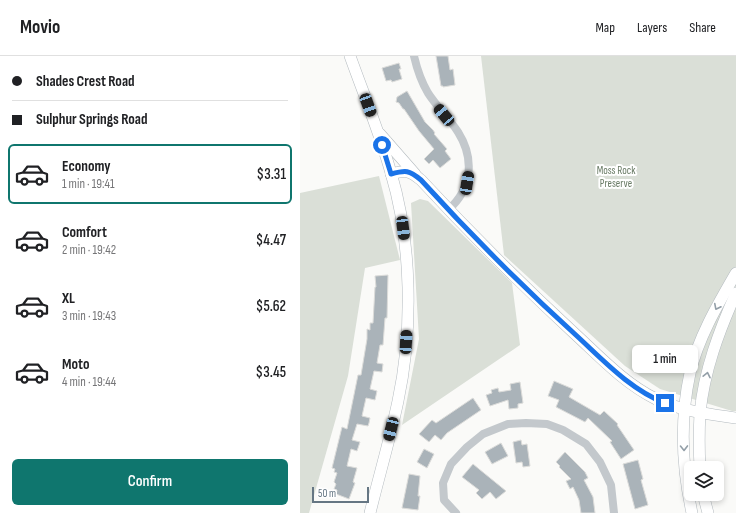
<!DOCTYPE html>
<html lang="en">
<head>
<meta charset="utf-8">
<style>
	body { margin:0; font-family:"Sofia Sans Condensed",sans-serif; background:#f2f2f2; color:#202124; height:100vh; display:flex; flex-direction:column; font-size:15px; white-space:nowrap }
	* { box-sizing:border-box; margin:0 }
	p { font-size:13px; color:#757577 }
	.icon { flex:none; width:22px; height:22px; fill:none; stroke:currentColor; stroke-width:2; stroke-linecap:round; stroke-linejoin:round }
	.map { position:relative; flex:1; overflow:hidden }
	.side { display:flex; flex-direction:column; background:#fff; width:300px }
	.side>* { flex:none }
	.banner { display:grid; align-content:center; height:88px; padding:0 12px; background:#fff }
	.tools { position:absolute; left:384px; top:405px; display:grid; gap:8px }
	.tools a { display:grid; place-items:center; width:40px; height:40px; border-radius:6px; background:#fff; box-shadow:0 2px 6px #0003; font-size:20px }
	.scale { position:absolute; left:12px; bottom:10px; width:57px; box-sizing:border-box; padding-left:4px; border:2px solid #657683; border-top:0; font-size:11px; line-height:14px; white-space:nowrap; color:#657683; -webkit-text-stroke:3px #fff; paint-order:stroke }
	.end { position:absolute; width:18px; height:18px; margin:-9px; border:5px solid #1a73e8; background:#fff; box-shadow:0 0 0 2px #fff }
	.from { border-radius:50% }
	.bubble { position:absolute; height:28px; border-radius:6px; background:#fff; box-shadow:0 2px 6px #0003; font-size:13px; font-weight:600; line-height:28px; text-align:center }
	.car { position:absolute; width:12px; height:24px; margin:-12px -6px; border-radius:5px; box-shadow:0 0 3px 1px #0007; background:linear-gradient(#222 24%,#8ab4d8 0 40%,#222 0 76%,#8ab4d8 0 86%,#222 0) }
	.banner b { display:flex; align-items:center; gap:14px; height:38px; font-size:15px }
	.banner b+b { border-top:1px solid #e0e0e0 }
	.banner i { width:10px; height:10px; background:#202124 }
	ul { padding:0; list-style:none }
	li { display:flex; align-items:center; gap:12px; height:60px; margin:0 8px 6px; padding:0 4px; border:2px solid transparent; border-radius:6px }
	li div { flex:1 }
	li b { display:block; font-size:15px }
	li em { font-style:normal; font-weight:600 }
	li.current { border-color:#0f766e }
	li>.icon { width:36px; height:36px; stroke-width:1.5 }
	.button { display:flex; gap:8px; margin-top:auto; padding:8px 12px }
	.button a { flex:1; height:46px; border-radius:6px; background:#0f766e; color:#fff; font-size:16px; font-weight:600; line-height:46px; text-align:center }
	header { display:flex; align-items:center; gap:24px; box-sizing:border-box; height:56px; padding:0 20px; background:#fff; border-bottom:1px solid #e0e0e0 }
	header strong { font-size:19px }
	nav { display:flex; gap:22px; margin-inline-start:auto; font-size:14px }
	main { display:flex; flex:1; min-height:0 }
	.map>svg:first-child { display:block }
</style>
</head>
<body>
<header>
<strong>Movio</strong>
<nav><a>Map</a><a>Layers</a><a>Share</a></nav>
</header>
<main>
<section class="side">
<div class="banner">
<b><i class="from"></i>Shades Crest Road</b>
<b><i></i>Sulphur Springs Road</b>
</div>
<ul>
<li class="current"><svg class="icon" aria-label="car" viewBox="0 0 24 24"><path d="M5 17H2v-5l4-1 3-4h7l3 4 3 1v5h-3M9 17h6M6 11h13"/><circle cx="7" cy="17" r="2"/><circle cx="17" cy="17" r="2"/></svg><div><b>Economy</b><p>1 min · 19:41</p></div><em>$3.31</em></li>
<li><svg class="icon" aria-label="car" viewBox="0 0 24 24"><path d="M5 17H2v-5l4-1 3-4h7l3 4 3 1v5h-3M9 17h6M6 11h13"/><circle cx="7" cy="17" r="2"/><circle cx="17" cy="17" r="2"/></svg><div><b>Comfort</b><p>2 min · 19:42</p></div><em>$4.47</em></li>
<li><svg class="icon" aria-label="car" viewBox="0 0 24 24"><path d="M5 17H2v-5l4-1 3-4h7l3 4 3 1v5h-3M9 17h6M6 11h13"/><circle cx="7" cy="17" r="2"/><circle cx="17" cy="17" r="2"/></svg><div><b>XL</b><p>3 min · 19:43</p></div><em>$5.62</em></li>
<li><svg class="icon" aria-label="car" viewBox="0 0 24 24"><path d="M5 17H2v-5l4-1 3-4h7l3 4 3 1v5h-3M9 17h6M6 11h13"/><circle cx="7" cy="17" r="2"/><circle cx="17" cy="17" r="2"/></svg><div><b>Moto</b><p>4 min · 19:44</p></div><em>$3.45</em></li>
</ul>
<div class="button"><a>Confirm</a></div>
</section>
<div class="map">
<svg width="436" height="457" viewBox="0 0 436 457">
	<rect width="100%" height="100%" fill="#fafaf8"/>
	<g fill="#dadfd7">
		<polygon points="181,0 436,0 436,355 432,355 360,333 325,310 204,199"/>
		<polygon points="79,120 100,204 65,212 48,320 9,457 0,457 0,137"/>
		<polygon points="120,143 128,145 212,227 220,289 102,369 119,283 111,147"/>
	</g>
	<g fill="#aab3b9" stroke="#dcdcda">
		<polygon points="136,0 148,0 150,14 153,13 155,29 143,31 143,30 141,30"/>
		<polygon points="99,7 101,13 99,13 102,23 92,26 91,24 86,25 82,12"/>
		<polygon points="107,35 125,66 133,74 135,77 134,78 147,93 145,95 151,103 140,112 133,104 129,108 124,103 134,93 119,75 104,53 103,53 99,47 96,46 97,41"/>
		<polygon points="88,219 87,262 85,262 83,289 80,289 77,307 83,308 82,316 74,315 70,333 77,335 75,344 66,342 62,360 70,362 69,367 68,370 57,368 52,384 60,386 57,395 51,393 47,410 57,412 53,426 55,427 49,443 36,438 37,434 34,433 36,428 34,426 37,417 34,416 35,413 32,412 42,371 47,373 58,319 61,319 67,283 67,273 70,274 70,267 73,267 75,231 76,231 75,220"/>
		<polygon points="254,325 273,333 269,341 300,359 304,355 318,368 317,369 334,394 321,403 310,386 312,385 288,362 285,366 256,351 259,344 248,340"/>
		<polygon points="220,326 223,347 218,348 218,352 209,353 208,344 190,350 186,339 192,337 191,334 198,332 199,336 211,334 210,328"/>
		<polygon points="173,342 181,354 147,377 141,384 135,379 129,386 119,378 132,364 136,367"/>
		<polygon points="221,384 222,389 227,388 230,410 223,411 222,406 216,407 213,386"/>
		<polygon points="201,387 208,400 192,408 185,396"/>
		<polygon points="124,393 134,398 127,412 117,406"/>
		<polygon points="265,396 285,416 288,422 284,424 293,441 295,457 281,457 279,444 273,431 270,433 266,425 271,423 259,411 260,410 256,406"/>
		<polygon points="338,404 343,423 341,424 348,449 335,453 323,408"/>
		<polygon points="173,408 179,413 206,435 196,443 190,436 182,443 176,437 179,434 162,421"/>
		<polygon points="109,418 120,420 118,440 120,440 118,454 102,452"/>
	</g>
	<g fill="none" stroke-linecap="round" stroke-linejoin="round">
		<defs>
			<g id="secondary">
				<path d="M50 0C64 39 80 78 91 117 112 187 113 275 98 345 90 383 79 420 70 457"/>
				<polyline points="80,78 115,118"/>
				<path d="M91 118C106 114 109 114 121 124 170 177 221 228 274 277 299 300 325 328 356 343 381 355 409 358 436 362"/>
				<path d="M400 412C399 394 399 375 400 357 404 315 419 275 436 237"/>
				<polyline points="403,438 408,457"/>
				<path d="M392 457C382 412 380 363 390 317 398 282 418 248 436 217"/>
			</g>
		</defs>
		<use href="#secondary" stroke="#b3babf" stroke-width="12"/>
		<g stroke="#c3c8cc" stroke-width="8">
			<path d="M114 0C117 13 121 25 128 37 137 51 149 62 158 76 175 103 172 133 148 154"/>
			<polyline points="156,457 144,444 143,427 151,408 167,391 183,378 208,368 226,367 247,368 263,374 286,388 300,406 311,429 314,457"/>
		</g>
		<use href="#secondary" stroke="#fff" stroke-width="11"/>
	</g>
	<defs><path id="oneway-chevron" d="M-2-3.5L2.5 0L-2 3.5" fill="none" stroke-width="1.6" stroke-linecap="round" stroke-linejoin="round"/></defs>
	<g stroke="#939fa8">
		<use href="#oneway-chevron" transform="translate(417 251) rotate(117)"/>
		<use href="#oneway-chevron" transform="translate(407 319) rotate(-78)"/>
		<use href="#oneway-chevron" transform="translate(384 392) rotate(89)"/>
	</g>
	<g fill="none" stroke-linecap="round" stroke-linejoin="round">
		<path stroke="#1a73e8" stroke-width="5" d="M82 89 91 118C106 114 109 114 121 124 171 179 223 231 278 281 304 305 331 334 365 347"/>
	</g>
	<g text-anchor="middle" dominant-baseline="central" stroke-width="4" stroke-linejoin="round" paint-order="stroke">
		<g font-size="11" fill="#687a64" stroke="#fff">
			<text x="316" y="114">Moss Rock<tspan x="316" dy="13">Preserve</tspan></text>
		</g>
	</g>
</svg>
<div class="tools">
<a><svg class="icon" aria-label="layers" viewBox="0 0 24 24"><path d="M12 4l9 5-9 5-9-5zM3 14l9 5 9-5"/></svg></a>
</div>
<div class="scale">50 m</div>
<i class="end from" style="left:82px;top:89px"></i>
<i class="end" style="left:365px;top:347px"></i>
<div class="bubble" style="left:332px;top:289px;width:66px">1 min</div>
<i class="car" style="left:68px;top:49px;rotate:160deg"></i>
<i class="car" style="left:144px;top:59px;rotate:320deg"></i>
<i class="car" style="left:167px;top:127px;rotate:9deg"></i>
<i class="car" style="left:103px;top:172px;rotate:173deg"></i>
<i class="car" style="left:106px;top:286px;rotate:3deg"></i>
<i class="car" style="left:91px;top:373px;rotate:194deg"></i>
</div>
</main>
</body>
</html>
